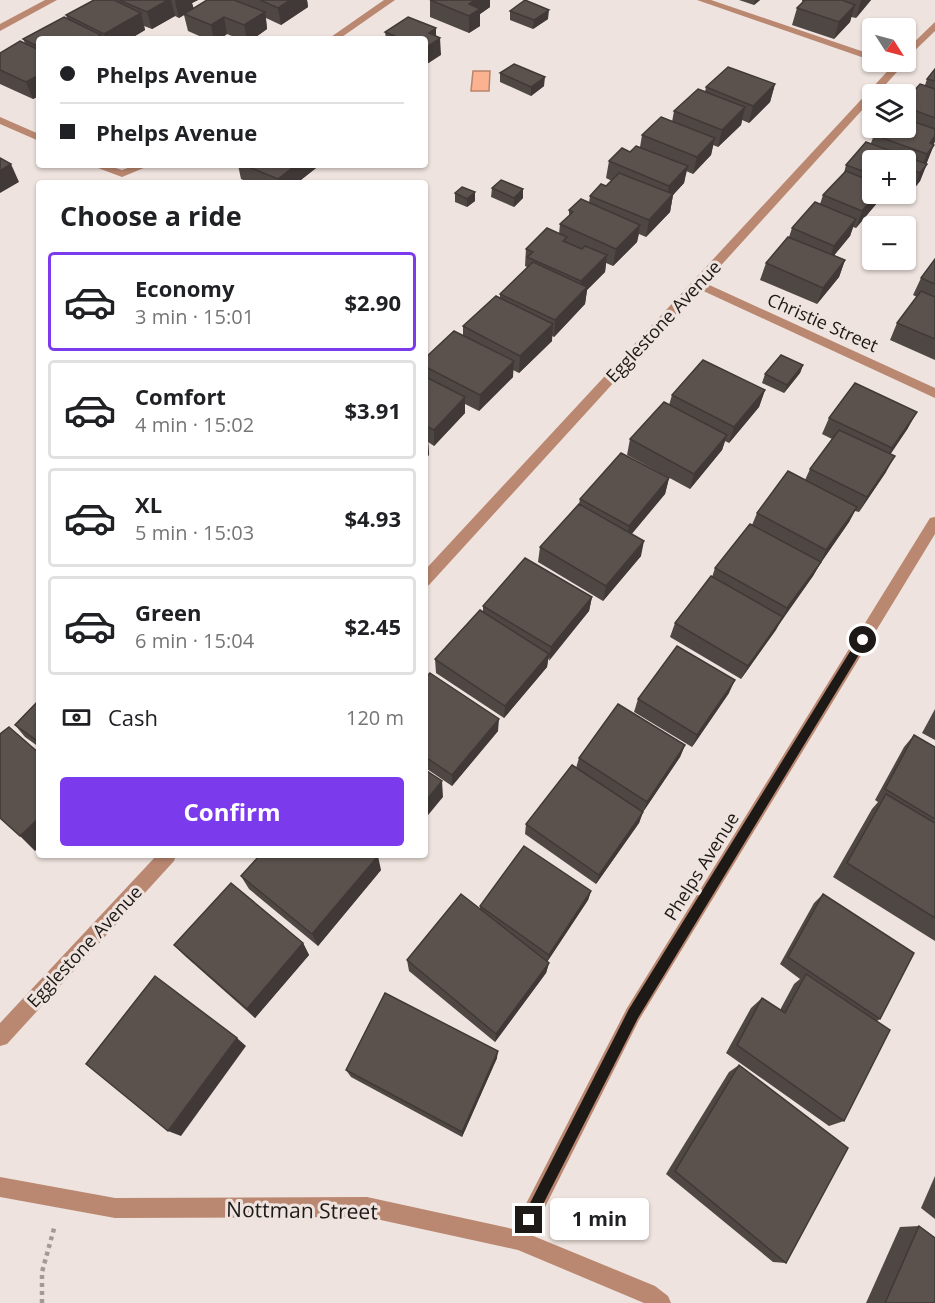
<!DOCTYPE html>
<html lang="en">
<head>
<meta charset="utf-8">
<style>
	body { margin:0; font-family:"Open Sans",sans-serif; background:#f6f6f6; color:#202124; height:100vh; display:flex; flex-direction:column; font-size:22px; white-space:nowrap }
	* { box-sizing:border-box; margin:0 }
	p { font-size:20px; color:#757577 }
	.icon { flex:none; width:33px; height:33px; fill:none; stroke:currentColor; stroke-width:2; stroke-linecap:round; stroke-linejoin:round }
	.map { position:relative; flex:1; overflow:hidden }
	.details { position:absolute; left:36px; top:180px; width:392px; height:678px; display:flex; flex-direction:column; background:#fff; border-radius:6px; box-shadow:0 2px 4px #0004 }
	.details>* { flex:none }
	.top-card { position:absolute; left:36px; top:36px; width:392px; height:132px; border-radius:6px; box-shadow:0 2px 4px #0004; display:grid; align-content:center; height:132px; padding:0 24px; background:#fff }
	.needle { width:39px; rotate:126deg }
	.controls { position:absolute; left:862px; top:18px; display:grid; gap:12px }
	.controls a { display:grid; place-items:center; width:54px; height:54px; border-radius:6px; background:#fff; box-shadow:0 2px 4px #0004; font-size:30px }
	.end { position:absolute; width:27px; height:27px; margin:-14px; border:8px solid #1d1917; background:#fff; box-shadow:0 0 0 3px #fff }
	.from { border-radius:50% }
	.bubble { position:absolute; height:42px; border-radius:6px; background:#fff; box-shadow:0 2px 4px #0004; font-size:20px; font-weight:700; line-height:42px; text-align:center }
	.top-card b { display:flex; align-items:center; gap:21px; height:57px; font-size:22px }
	.top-card b+b { border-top:2px solid #e0e0e0 }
	.top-card i { width:15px; height:15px; background:#202124 }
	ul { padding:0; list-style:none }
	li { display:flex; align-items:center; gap:18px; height:99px; margin:0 12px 9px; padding:0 12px; border:3px solid #e0e0e0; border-radius:6px }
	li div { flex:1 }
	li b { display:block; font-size:22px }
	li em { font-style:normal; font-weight:700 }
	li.current { border-color:#7c3aed }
	li>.icon { width:54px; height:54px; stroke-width:1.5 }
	h2 { padding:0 24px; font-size:27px; line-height:72px }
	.pay { display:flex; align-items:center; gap:15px; height:66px; padding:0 24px; font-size:22px }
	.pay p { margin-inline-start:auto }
	.action { display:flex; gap:12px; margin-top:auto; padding:12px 24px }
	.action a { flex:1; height:69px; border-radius:6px; background:#7c3aed; color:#fff; font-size:24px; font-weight:700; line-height:69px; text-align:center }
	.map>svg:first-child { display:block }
</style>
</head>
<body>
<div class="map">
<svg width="935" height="1303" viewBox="0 0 935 1303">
	<rect width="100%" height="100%" fill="#eee3de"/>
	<polygon fill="#fab290" stroke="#b8846c" stroke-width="1.5" points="473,71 490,71 489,91 471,91"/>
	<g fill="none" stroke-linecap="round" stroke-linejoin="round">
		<polyline stroke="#a39a96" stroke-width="4.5" stroke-dasharray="4 4" stroke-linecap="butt" points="42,1303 42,1272 55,1225"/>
		<g fill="#ba8770" fill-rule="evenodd">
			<polygon points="45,0 57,0 0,31 0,24"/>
			<polygon points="384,0 395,0 339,39 328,39"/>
			<polygon points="697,0 711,0 873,55 873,61"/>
			<polygon points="935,22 935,31 906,59 906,50"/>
			<polygon points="896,62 906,62 877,94 873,94 873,98 705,283 935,388 935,398 699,289 429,585 424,587 424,571"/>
			<polygon points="0,117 39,134 39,141 0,124"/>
			<polygon points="90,165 106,165 122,170 136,165 151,165 122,177"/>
			<polygon points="935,517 935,534 639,1020 531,1235 655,1286 668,1296 671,1303 644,1303 518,1250 367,1217 115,1218 0,1197 0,1177 115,1198 367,1197 513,1229 627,1008 930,518"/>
			<polygon points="157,855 176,855 174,861 7,1044 0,1046 0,1023"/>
		</g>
	</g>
	<g fill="#4e4743">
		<polygon points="94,0 198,0 192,3 193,8 236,1 236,0 307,0 308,7 281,25 266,18 267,29 253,39 239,39 227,34 220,39 206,39 188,31 184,15 179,18 175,16 152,29 144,26 145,30 130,39 39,39 39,96 33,99 0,84 0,53 25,43 23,39 67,18 66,15"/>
		<polygon points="430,0 490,7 480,14 480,26 469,33 430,17"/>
		<polygon points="739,0 760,0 754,5"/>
		<polygon points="802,0 871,0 856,18 851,17 850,22 834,39 792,25 797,8 803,2 802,1"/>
		<polygon points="510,11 548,19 533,29 510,20"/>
		<polygon points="436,28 436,36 441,55 424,39 386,39 385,32"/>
		<polygon points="935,69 935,141 920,181 913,190 906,187 906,160 873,160 873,194 891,194 886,200 879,197 877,203 856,228 853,227 850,236 834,255 845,260 839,277 817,304 760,280 766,263 789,237 792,228 820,204 823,195 844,173 846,165 871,143 874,135 906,128 906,100 925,85 927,79"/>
		<polygon points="500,73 544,86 531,96 500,82"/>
		<polygon points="775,84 770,102 749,123 742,120 741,125 718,147 713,145 711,155 693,174 686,171 684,183 673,195 670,212 646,237 639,234 637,242 613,266 606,263 605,272 587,290 585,304 554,337 552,336 552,341 519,373 513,370 513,377 479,411 465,404 465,413 434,446 428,442 429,455 424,459 424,359 463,335 463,326 500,298 500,294 527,268 527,267 525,266 526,249 559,234 560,224 569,216 569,210 589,203 590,196 606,186 612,181 606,178 609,161 640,147 642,135 672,122 674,111 705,92 706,87"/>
		<polygon points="238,165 316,165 316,168 297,183 250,183 241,179"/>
		<polygon points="492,188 523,198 514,207 491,197"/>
		<polygon points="475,192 475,201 467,207 455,202 455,193"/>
		<polygon points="935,259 935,360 890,340 897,323 917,297 913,295 921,278"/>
		<polygon points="803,365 800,373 784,393 762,383 765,374"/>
		<polygon points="765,390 759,407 729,443 725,441 722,450 690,489 627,455 630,439 669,405 672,395"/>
		<polygon points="829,418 908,428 890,454 886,472 859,512 855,511 849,522 820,564 813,576 741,679 670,637 675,623 712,577 715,568 752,525 757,513 805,480 810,469 832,439 822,434"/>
		<polygon points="669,478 665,494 631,534 641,556 603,601 538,562 540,547 579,504 580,499"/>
		<polygon points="592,597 589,611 548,660 547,667 504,718 436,673 435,659 483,611 483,606"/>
		<polygon points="424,679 498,731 452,786 424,767"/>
		<polygon points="729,693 692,747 634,712 638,699"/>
		<polygon points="39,700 39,747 25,737 15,725"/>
		<polygon points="935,709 935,740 922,733"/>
		<polygon points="914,735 935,747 935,941 833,877 872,809 878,802 875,800 904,747"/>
		<polygon points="685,745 680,757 643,812 639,823 596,884 525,834 526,824 576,768 579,758"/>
		<polygon points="381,870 318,946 249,889 241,876"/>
		<polygon points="591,891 588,900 547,962 549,963 546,973 495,1042 409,971 407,960 480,909 480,906"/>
		<polygon points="823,894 880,1019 877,1021 844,1121 829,1126 726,1053 751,1008 762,998 780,1010 794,984 800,979 780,964 814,903"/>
		<polygon points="303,943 309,955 255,1018 185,956 174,945"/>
		<polygon points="497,1058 462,1137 351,1077 346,1070"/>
		<polygon points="739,1065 786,1263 773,1262 666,1174 729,1072"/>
		<polygon points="935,1176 935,1219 921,1208"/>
		<polygon points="919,1226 935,1303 866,1303 900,1227"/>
	</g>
	<g fill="#403937">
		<polygon points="168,0 171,0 175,16 152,29 147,12"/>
		<polygon points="176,0 198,0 192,3 194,9 179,18 175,1"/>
		<polygon points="290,0 307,0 308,7 281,25 278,8"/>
		<polygon points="475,0 490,0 490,7 480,14 480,26 469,33 469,4"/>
		<polygon points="755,0 760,0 754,5"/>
		<polygon points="862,0 871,0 856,18 861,1"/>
		<polygon points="855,5 850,22 834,39 839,22"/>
		<polygon points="549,10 548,19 533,29 534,20"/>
		<polygon points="265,12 267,29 253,39 247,39 244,25"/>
		<polygon points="141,13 145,30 130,39 105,39 104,34"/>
		<polygon points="224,17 227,34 220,39 214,39 211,25"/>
		<polygon points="436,28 436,41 440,38 441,55 424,66 424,49 429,33"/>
		<polygon points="101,35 102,39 93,39"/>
		<polygon points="39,75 39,96 33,99 26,82"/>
		<polygon points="545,77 544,86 531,96 531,87"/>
		<polygon points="775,84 770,102 749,123 753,106"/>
		<polygon points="745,107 741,125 718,147 722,130"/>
		<polygon points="935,136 935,141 932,148 934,145 927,162 920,171 927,154 930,143"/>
		<polygon points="715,138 711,155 693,174 697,157"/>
		<polygon points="11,164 19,182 0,193 0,171"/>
		<polygon points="927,164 920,181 913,190 920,173"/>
		<polygon points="296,165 316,165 316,168 297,183 278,183 278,179"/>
		<polygon points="688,166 684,183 673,195 670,212 646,237 649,220 666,202 669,186"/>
		<polygon points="523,189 523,198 514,207 514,198"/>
		<polygon points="475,192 475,201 467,207 467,199"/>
		<polygon points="877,194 881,194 877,203 856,228 862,211"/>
		<polygon points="856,219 850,236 828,263 834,246"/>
		<polygon points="640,225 637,242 613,266 616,249"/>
		<polygon points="607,255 605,272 587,290 585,304 554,337 555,320 580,295 581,281"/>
		<polygon points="845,260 839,277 817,304 823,288"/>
		<polygon points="553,324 552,341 519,373 520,356"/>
		<polygon points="514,361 513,377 479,411 480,395"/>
		<polygon points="803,365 800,373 784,393 787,385"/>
		<polygon points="765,390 759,407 729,443 734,427"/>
		<polygon points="465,397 465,413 434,446 434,430"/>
		<polygon points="917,412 908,428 884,464 892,448"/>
		<polygon points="727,435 722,450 690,489 694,474"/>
		<polygon points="428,439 429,455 424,459 424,442"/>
		<polygon points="895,456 886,472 859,512 867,497"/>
		<polygon points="669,478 665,494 626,541 629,526"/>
		<polygon points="857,507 849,522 820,564 813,576 780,622 787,608 820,563 826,550"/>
		<polygon points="644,541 641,556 603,601 606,586"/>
		<polygon points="592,597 589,611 549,661 551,647"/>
		<polygon points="783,617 776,630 741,679 748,666"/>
		<polygon points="549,654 547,667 504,718 505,706"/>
		<polygon points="735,680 729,693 692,747 697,735"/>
		<polygon points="499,719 498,731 452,786 452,775"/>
		<polygon points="685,745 680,757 643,812 647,802"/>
		<polygon points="442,781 443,797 424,820 424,803"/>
		<polygon points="643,812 639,823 596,884 599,875"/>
		<polygon points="39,818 39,847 35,851 20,836"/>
		<polygon points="378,856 381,870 318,946 312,934"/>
		<polygon points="591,891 588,900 547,962 549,955"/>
		<polygon points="303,943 309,955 255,1018 247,1009"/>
		<polygon points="549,963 546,973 495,1042 496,1034"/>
		<polygon points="237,1038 246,1046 181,1136 168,1131"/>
		<polygon points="498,1051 497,1058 462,1137 462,1132"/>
	</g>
	<g fill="#5b524e" stroke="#403937" stroke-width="1.5">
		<polygon points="94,0 114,0 141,13 104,34 66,15"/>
		<polygon points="119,0 168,0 147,12"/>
		<polygon points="207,0 234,0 265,12 244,25 224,17 211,25 184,14"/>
		<polygon points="260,0 290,0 278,8"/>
		<polygon points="430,0 475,0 469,4 480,9 469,16"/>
		<polygon points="525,0 549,10 534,20 510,11"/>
		<polygon points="805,0 842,0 855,5 839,22 797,8"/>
		<polygon points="64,17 101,35 93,39 39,39 39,47 23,39"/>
		<polygon points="408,17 436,28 429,33 440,38 424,49 424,39 391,39 395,36 385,32"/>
		<polygon points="20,41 39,50 39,75 26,82 0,70 0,53"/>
		<polygon points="514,64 545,77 531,87 500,73"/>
		<polygon points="728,67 775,84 753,106 706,87"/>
		<polygon points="935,69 935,81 927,79"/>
		<polygon points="920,84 935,89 935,118 906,107 906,100"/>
		<polygon points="698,89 745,107 722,130 674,111"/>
		<polygon points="661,117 715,138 697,157 642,135"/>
		<polygon points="906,119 935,129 935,136 930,143 934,145 927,154 874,135 880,128 906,128"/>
		<polygon points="866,142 927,164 920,173 906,167 906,160 873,160 873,175 846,165"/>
		<polygon points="636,146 688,166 669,186 609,161 622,148 630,152"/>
		<polygon points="0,158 11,164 0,171"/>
		<polygon points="244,165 296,165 278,179"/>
		<polygon points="846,171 873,182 873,194 877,194 862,211 823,195"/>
		<polygon points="619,173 673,194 649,220 590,196 601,184 606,186"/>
		<polygon points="501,180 523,189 514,198 492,188"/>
		<polygon points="462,187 475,192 467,199 455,193"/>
		<polygon points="581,199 640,225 616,249 560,224 573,212 569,210"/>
		<polygon points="815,202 856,219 834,246 792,228"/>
		<polygon points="547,228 567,237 563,241 582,249 585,246 607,255 581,281 527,257 533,252 526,249"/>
		<polygon points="788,237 845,260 823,288 766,263"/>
		<polygon points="935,259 935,284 921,278"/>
		<polygon points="533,262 587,287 555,320 500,294"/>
		<polygon points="921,291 935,297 935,339 897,323"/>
		<polygon points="496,296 553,324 520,356 463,326"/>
		<polygon points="454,331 514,361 480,395 424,366 424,359"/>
		<polygon points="781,355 803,365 787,385 765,374"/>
		<polygon points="703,360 765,390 734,427 672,395"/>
		<polygon points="424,376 465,397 434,430 424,425"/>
		<polygon points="855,383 917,412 892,448 829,418"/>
		<polygon points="664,402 727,435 694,474 630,439"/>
		<polygon points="839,430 895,456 867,497 810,469"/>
		<polygon points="621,453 669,478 629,526 580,499"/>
		<polygon points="788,471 857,507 826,550 757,513"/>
		<polygon points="579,504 644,541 606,586 540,547"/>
		<polygon points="750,524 821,562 787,608 715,568"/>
		<polygon points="525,558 592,597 551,647 483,606"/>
		<polygon points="711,576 783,617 748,666 675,623"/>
		<polygon points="480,610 549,654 505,706 435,659"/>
		<polygon points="677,646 735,680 697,735 638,699"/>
		<polygon points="430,673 499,719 452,775 424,756 424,679"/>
		<polygon points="39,700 39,742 15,725"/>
		<polygon points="618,704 685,745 647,802 579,758"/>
		<polygon points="9,727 39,753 39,818 20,836 0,818 0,734"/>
		<polygon points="914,735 935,747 935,819 885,789"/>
		<polygon points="572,765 643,812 599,875 526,824"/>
		<polygon points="424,769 442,781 424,803"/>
		<polygon points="886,794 935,823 935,918 847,863"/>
		<polygon points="524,846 591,891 549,955 480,906"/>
		<polygon points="260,855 377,855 378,856 312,934 241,876"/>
		<polygon points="231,883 303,943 247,1009 174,945"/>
		<polygon points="461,894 549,963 496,1034 407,960"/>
		<polygon points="823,894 914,953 880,1019 788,957"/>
		<polygon points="806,974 890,1030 844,1121 737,1045 762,998 785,1013"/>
		<polygon points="155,976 237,1038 168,1131 86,1064"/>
		<polygon points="385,993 498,1051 462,1132 346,1070"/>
		<polygon points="739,1065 848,1148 786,1263 675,1171"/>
		<polygon points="919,1226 935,1238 935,1303 885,1303"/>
	</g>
	<polygon fill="#1d1917" points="863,636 866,637 866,643 638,1018 533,1224 524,1224 524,1215 629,1009 859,637"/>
	<g text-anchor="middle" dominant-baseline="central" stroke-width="6" stroke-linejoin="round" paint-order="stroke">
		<g font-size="18" fill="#1d1917" stroke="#eee3de">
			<text transform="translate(663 321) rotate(-47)">Egglestone Avenue</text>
			<text transform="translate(823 322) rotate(24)">Christie Street</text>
			<text transform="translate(701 866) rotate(-58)">Phelps Avenue</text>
			<text transform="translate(84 946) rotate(-47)">Egglestone Avenue</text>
		</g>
		<g font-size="21" fill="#1d1917" stroke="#eee3de">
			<text transform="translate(302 1210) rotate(1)">Nottman Street</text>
		</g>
	</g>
</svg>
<div class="controls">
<a><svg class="needle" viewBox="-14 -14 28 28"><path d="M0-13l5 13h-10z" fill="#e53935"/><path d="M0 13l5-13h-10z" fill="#757577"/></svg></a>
<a><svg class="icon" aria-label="layers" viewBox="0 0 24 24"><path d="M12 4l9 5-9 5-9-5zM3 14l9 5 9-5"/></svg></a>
<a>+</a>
<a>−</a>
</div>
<i class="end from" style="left:863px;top:640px"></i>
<i class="end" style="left:529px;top:1220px"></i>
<div class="bubble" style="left:550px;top:1198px;width:99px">1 min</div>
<div class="top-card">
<b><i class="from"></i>Phelps Avenue</b>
<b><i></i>Phelps Avenue</b>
</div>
<section class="details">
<h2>Choose a ride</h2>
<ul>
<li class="current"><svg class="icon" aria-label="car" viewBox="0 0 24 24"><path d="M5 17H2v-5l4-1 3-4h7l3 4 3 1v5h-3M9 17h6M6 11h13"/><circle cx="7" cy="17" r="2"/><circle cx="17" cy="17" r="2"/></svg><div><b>Economy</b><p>3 min · 15:01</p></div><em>$2.90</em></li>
<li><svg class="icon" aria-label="car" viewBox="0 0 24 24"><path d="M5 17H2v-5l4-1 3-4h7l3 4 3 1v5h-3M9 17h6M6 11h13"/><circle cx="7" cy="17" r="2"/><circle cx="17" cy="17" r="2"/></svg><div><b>Comfort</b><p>4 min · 15:02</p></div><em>$3.91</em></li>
<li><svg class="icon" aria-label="car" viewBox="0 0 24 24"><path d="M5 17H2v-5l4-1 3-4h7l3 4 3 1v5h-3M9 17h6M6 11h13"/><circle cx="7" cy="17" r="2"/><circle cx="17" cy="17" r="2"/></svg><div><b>XL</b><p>5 min · 15:03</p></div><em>$4.93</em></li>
<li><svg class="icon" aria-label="car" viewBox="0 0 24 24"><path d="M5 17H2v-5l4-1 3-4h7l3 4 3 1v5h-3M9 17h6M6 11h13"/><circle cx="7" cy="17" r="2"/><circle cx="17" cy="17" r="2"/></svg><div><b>Green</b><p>6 min · 15:04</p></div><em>$2.45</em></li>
</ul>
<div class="pay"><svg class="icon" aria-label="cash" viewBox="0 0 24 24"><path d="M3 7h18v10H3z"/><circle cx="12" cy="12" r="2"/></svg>Cash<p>120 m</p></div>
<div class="action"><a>Confirm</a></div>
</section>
</div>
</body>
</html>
